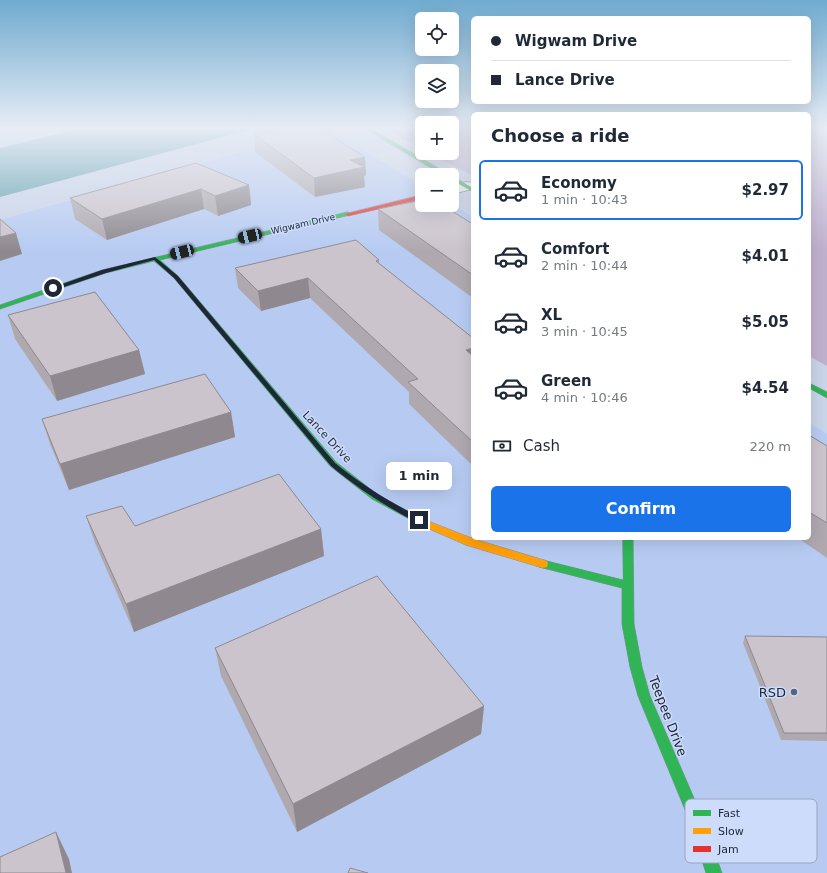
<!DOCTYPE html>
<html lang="en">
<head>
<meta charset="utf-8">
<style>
	body { margin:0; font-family:"DejaVu Sans",sans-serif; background:#f6f6f7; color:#1f2937; height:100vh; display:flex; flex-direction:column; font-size:15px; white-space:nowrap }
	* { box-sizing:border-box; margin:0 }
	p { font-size:13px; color:#747a83 }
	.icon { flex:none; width:22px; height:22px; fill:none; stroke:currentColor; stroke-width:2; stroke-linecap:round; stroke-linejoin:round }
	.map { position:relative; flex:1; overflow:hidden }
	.panel { position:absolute; left:471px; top:112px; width:340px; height:428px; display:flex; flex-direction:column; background:#fff; border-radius:6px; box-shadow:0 4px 16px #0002 }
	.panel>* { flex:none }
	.banner { position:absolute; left:471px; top:16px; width:340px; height:88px; border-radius:6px; box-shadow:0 4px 16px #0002; display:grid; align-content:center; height:88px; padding:0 20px; background:#fff }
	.fabs { position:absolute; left:415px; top:12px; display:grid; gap:8px }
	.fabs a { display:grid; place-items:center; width:44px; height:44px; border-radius:6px; background:#fff; box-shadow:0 4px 16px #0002; font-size:20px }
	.end { position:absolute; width:18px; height:18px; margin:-9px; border:5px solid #1e2739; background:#fff; box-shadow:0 0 0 2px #fff }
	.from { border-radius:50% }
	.bubble { position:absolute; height:28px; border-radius:6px; background:#fff; box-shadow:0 4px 16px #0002; font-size:13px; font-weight:700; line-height:28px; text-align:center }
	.car { position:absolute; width:12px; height:24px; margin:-12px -6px; border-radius:5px; box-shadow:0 0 3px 1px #0007; background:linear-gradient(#222 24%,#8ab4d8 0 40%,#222 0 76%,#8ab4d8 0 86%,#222 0) }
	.banner b { display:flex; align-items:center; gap:14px; height:38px; font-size:15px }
	.banner b+b { border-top:1px solid #e0e1e3 }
	.banner i { width:10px; height:10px; background:#1f2937 }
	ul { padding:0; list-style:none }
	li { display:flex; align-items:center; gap:12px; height:60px; margin:0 8px 6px; padding:0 12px; border:2px solid transparent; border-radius:6px }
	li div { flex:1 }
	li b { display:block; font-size:15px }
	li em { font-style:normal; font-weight:700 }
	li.on { border-color:#1a73e8 }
	li>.icon { width:36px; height:36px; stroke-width:1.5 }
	h2 { padding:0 20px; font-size:18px; line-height:48px }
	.pay { display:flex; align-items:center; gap:10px; height:44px; padding:0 20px; font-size:15px }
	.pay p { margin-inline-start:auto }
	.action { display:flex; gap:8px; margin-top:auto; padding:8px 20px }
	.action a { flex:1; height:46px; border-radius:6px; background:#1a73e8; color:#fff; font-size:16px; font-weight:700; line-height:46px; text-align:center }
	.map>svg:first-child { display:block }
</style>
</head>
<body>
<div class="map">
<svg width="827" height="873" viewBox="0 0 827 873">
	<rect width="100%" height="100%" fill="#c9d4e9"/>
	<polygon fill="#b7cbf2" points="329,129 422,186 422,205 452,204 473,217 473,538 809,538 809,423 827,434 827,873 0,873 0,220 312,132"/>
	<g fill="#bfb0ce">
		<polygon points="383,128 422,128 422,149"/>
		<polygon points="452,128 473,128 473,176 429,153 452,153"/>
		<polygon points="809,128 827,128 827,366 809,356"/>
	</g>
	<polygon fill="#5c9eab" points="83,128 256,128 0,197 0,148"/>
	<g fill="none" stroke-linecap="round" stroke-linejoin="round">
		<defs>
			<polygon id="street" points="467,182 472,183 472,189 452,194 452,186"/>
			<g id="fast">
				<polygon points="364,128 370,128 450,175 443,175"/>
				<polygon points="452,176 473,188 473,192 452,180"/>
				<polygon points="348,212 350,213 350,215 160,260 178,276 336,462 378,495 419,517 420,519 419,521 415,522 372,499 330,466 174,278 154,261 106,273 0,309 0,305 102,270"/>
				<polygon points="809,383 827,392 827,398 809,388"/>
				<polygon points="623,538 633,538 634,624 642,667 650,696 700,812 722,873 706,873 686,812 638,696 630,667 622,624 622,588 543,568 539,567 538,564 539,561 543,560 623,580"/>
			</g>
			<polygon id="slow" points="415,516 474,539 547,561 548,564 547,567 543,568 466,545 411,521 410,519 411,517"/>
			<polygon id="jam" points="422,195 422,199 348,216 345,214"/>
		</defs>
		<use href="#street" stroke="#8790a1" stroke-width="2"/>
		<use href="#fast" stroke="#8790a1" stroke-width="1"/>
		<use href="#slow" stroke="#8790a1" stroke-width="1"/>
		<use href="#jam" stroke="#8790a1" stroke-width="1"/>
		<use href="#street" fill="#f7f9fc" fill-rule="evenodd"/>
		<use href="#fast" fill="#30b455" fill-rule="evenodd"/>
		<use href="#slow" fill="#ff9f0a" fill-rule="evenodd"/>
		<use href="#jam" fill="#e5322d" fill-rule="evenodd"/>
	</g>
	<g fill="#afa9af">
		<polygon points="254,134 365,157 366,175 364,176 365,187 315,197 255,152"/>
		<polygon points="249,185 251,205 218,216 204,209 107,240 75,219 70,198"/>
		<polygon points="378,209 473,224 473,298 379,230"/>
		<polygon points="379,260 379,264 473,338 473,466 409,404 409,392 310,298 261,311 238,288 235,268"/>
		<polygon points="8,315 139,350 145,374 57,401 15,339"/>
		<polygon points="231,412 235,437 69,490 50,444 42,419"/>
		<polygon points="809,435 827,446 827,558 798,538 809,538"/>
		<polygon points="86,516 135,526 321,529 324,556 134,632 95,543"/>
		<polygon points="745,636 827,637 827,741 781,740 743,643"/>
		<polygon points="215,648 484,706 481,734 297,832 221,676"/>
	</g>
	<g fill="#8f898f">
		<polygon points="365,157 366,175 364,176 365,187 315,197 314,178 350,160"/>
		<polygon points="249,185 251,205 218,216 215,196"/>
		<polygon points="201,189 204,209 107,240 102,219"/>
		<polygon points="16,233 22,254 0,261 0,237"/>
		<polygon points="308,278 310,298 261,311 258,291"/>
		<polygon points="473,348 473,369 466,350"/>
		<polygon points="139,350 145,374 57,401 50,376"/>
		<polygon points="231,412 235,437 69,490 60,464"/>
		<polygon points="321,529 324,556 134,632 126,604"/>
		<polygon points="484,706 481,734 297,832 293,804"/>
		<polygon points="56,832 69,859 72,873 66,873"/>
	</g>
	<g fill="#ccc4cc" stroke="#8f898f">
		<polygon points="289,128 318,128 365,157 350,160 364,167 314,178 254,134"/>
		<polygon points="196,163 249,185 215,196 201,189 102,219 70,198"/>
		<polygon points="422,200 422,205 442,205 473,224 473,275 378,209"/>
		<polygon points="0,219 16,233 0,237"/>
		<polygon points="356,240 379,260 376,261 473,338 473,348 466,350 473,356 473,442 408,382 418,379 308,278 258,291 235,268"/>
		<polygon points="95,292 139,350 50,376 8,315"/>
		<polygon points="205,374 231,412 60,464 42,419"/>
		<polygon points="809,435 827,446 827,523 809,512"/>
		<polygon points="279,474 321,529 126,604 86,516 122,506 135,526"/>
		<polygon points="377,576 484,706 293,804 215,648"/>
		<polygon points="745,636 827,637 827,733 784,733"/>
		<polygon points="56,832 66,873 0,873 0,857"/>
		<polygon points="350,868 368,873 348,873"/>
	</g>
	<linearGradient id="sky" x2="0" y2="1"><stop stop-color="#70abd0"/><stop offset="0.51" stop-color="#e7ecf5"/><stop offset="1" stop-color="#e7ecf5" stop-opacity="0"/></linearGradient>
	<rect width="827" height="251" fill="url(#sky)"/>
	<path fill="#1e2739" d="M155 257 178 276 335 463C362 485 390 502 421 518V522H416C385 506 357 488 331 466L174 278 154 260 106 273 55 290 51 288 102 270Z"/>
	<circle fill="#5a6477" stroke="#cddcfa" stroke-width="1.5" cx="794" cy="692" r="4"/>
	<g text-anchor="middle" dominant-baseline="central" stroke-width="3" stroke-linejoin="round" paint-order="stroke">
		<g font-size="9" fill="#1e2739" stroke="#cddcfa">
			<text transform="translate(303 224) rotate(-13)">Wigwam Drive</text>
		</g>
		<g font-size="11" fill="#1e2739" stroke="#cddcfa">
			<text transform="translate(327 437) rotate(47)">Lance Drive</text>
		</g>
		<g font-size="13" fill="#1e2739" stroke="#cddcfa" text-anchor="end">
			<text x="786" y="692">RSD</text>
		</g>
		<g font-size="13" fill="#1e2739" stroke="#cddcfa">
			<text transform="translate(668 716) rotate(69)">Teepee Drive</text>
		</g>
	</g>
	<rect x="685" y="799" width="132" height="64" rx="6" fill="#cddcfa" stroke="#98a6c0" stroke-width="1"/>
	<rect x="693" y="810" width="18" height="6" fill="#30b455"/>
	<rect x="693" y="828" width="18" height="6" fill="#ff9f0a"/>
	<rect x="693" y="846" width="18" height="6" fill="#e5322d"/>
	<g font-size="11" fill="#1e2739">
		<text x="718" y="817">Fast</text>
		<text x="718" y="835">Slow</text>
		<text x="718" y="853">Jam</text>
	</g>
</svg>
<div class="fabs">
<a><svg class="icon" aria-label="locate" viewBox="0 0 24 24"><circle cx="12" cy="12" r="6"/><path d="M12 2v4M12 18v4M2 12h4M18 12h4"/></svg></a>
<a><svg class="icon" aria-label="layers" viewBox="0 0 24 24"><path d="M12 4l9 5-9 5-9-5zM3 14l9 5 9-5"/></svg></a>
<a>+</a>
<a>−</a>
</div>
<i class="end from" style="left:53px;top:288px"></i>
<i class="end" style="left:419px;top:520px"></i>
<div class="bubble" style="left:386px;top:462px;width:66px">1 min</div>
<i class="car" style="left:250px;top:236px;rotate:257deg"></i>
<i class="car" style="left:182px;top:252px;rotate:256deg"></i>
<div class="banner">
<b><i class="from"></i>Wigwam Drive</b>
<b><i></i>Lance Drive</b>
</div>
<section class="panel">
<h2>Choose a ride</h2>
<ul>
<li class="on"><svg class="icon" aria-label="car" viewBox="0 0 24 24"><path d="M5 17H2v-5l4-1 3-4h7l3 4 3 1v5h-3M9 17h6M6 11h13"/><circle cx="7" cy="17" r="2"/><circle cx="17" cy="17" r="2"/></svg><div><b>Economy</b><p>1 min · 10:43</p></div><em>$2.97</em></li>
<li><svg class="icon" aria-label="car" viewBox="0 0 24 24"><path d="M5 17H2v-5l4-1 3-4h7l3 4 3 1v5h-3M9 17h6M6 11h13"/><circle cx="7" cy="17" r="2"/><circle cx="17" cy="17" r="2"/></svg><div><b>Comfort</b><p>2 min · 10:44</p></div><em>$4.01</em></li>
<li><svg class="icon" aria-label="car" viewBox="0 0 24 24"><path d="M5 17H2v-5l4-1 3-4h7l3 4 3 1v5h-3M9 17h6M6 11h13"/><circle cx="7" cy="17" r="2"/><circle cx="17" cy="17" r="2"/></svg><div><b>XL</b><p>3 min · 10:45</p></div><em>$5.05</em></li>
<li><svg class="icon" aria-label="car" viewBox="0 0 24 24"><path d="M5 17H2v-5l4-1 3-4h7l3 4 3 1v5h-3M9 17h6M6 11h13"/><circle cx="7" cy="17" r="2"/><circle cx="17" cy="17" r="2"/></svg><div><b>Green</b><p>4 min · 10:46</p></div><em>$4.54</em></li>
</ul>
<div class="pay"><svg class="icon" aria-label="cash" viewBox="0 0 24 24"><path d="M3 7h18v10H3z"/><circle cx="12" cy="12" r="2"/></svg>Cash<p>220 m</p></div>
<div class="action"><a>Confirm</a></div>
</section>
</div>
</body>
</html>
